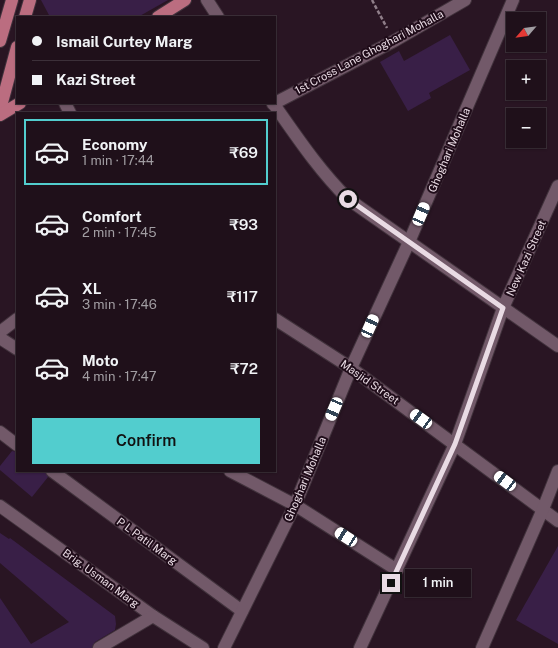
<!DOCTYPE html>
<html lang="en">
<head>
<meta charset="utf-8">
<style>
	body { margin:0; font-family:"Public Sans",sans-serif; background:#271923; color:#f1f3f6; height:100vh; display:flex; flex-direction:column; font-size:15px; white-space:nowrap }
	* { box-sizing:border-box; margin:0 }
	p { font-size:13px; color:#a19da2 }
	.icon { flex:none; width:22px; height:22px; fill:none; stroke:currentColor; stroke-width:2; stroke-linecap:round; stroke-linejoin:round }
	.map { position:relative; flex:1; overflow:hidden }
	.panel { position:absolute; left:16px; top:112px; width:260px; height:360px; display:flex; flex-direction:column; background:#1f101a; border-radius:0px; box-shadow:0 1px 3px #0004,0 0 0 1px #3c3039 }
	.panel>* { flex:none }
	.hud { position:absolute; left:16px; top:16px; width:260px; height:88px; border-radius:0px; box-shadow:0 1px 3px #0004,0 0 0 1px #3c3039; display:grid; align-content:center; height:88px; padding:0 16px; background:#1f101a }
	.needle { width:26px; rotate:242deg }
	.controls { position:absolute; left:506px; top:12px; display:grid; gap:8px }
	.controls a { display:grid; place-items:center; width:40px; height:40px; border-radius:0px; background:#1f101a; box-shadow:0 1px 3px #0004,0 0 0 1px #3c3039; font-size:20px }
	.end { position:absolute; width:18px; height:18px; margin:-9px; border:5px solid #e9dbe4; background:#111; box-shadow:0 0 0 2px #111 }
	.from { border-radius:50% }
	.bubble { position:absolute; height:28px; border-radius:0px; background:#1f101a; box-shadow:0 1px 3px #0004,0 0 0 1px #3c3039; font-size:13px; font-weight:600; line-height:28px; text-align:center }
	.car { position:absolute; width:12px; height:24px; margin:-12px -6px; border-radius:5px; box-shadow:0 0 3px 1px #0007; background:linear-gradient(#fff 24%,#345 0 40%,#fff 0 76%,#345 0 86%,#fff 0) }
	.hud b { display:flex; align-items:center; gap:14px; height:38px; font-size:15px }
	.hud b+b { border-top:1px solid #3c3039 }
	.hud i { width:10px; height:10px; background:#f1f3f6 }
	ul { padding:7px 0 0; list-style:none }
	li { display:flex; align-items:center; gap:12px; height:66px; margin:0 8px 6px; padding:0 8px; border:2px solid transparent; border-radius:0px }
	li div { flex:1 }
	li b { display:block; font-size:15px }
	li em { font-style:normal; font-weight:600 }
	li.on { border-color:#52cdce }
	li>.icon { width:36px; height:36px; stroke-width:1.5 }
	.action { display:flex; gap:8px; margin-top:auto; padding:8px 16px }
	.action a { flex:1; height:46px; border-radius:0px; background:#52cdce; color:#111; font-size:16px; font-weight:600; line-height:46px; text-align:center }
	.map>svg:first-child { display:block }
</style>
</head>
<body>
<div class="map">
<svg width="558" height="648" viewBox="0 0 558 648">
	<rect width="100%" height="100%" fill="#291523"/>
	<g fill="#391f47">
		<polygon points="41,0 168,0 138,17 50,17"/>
		<polygon points="450,35 470,70 429,93 431,98 408,111 380,62 399,51 404,61"/>
		<polygon points="12,451 17,452 17,471 45,471 48,477 32,497 0,470 0,466"/>
		<polygon points="0,533 9,539 10,538 115,616 116,624 115,630 95,642 92,648 0,648 0,598 31,644 69,622 0,563"/>
		<polygon points="558,546 558,644 516,620"/>
	</g>
	<g fill="none" stroke-linecap="round" stroke-linejoin="round">
		<defs>
			<g id="minor">
				<polyline points="207,0 218,17"/>
				<polyline points="65,103 70,113"/>
				<path d="M273 103C297 137 318 169 348 199L558 346"/>
				<polyline points="273,104 394,41 465,0"/>
				<polyline points="275,319 351,368 558,521"/>
				<polyline points="0,332 17,319"/>
				<polyline points="0,338 17,349"/>
				<polyline points="0,432 17,445"/>
				<polyline points="52,471 242,611"/>
				<polyline points="230,471 295,505 397,570"/>
				<polyline points="0,506 153,616 203,648"/>
				<polyline points="99,648 153,616"/>
				<polyline points="224,648 295,505 351,368 409,242 513,0"/>
				<polyline points="360,648 455,444 503,308 558,186"/>
				<polyline points="482,648 543,509 558,471"/>
			</g>
			<g id="major">
				<polyline points="25,17 30,0"/>
				<polyline points="158,17 185,0"/>
				<polyline points="0,41 12,0"/>
				<polyline points="0,110 17,47"/>
				<polyline points="0,115 20,103"/>
			</g>
		</defs>
		<use href="#minor" stroke="#41323c" stroke-width="14"/>
		<use href="#major" stroke="#41323c" stroke-width="14"/>
		<polyline stroke="#8f7e89" stroke-width="2.5" stroke-dasharray="4 2" stroke-linecap="butt" points="372,0 387,28"/>
		<use href="#minor" stroke="#725969" stroke-width="12"/>
		<use href="#major" stroke="#bb6d80" stroke-width="12"/>
	</g>
	<g fill="none" stroke-linecap="round" stroke-linejoin="round">
		<polyline stroke="#e9dbe4" stroke-width="5" points="348,199 503,308 455,444 391,583"/>
	</g>
	<g text-anchor="middle" dominant-baseline="central" stroke-width="4" stroke-linejoin="round" paint-order="stroke">
		<g font-size="11" fill="#e9dbe4" stroke="#1f0c19">
			<text transform="translate(369 52) rotate(-28)">1st Cross Lane Ghoghari Mohalla</text>
			<text transform="translate(449 150) rotate(-67)">Ghoghari Mohalla</text>
			<text transform="translate(526 258) rotate(-66)">New Kazi Street</text>
			<text transform="translate(370 382) rotate(35)">Masjid Street</text>
			<text transform="translate(305 479) rotate(-67)">Ghoghari Mohalla</text>
			<text transform="translate(147 541) rotate(36)">P L Patil Marg</text>
			<text transform="translate(101 578) rotate(36)">Brig. Usman Marg</text>
		</g>
	</g>
</svg>
<div class="controls">
<a><svg class="needle" viewBox="-14 -14 28 28"><path d="M0-13l5 13h-10z" fill="#e53935"/><path d="M0 13l5-13h-10z" fill="#a19da2"/></svg></a>
<a>+</a>
<a>−</a>
</div>
<i class="end from" style="left:348px;top:199px"></i>
<i class="end" style="left:391px;top:583px"></i>
<div class="bubble" style="left:405px;top:569px;width:66px">1 min</div>
<i class="car" style="left:421px;top:214px;rotate:23deg"></i>
<i class="car" style="left:370px;top:326px;rotate:24deg"></i>
<i class="car" style="left:334px;top:409px;rotate:203deg"></i>
<i class="car" style="left:421px;top:419px;rotate:306deg"></i>
<i class="car" style="left:505px;top:481px;rotate:307deg"></i>
<i class="car" style="left:346px;top:537px;rotate:303deg"></i>
<div class="hud">
<b><i class="from"></i>Ismail Curtey Marg</b>
<b><i></i>Kazi Street</b>
</div>
<section class="panel">
<ul>
<li class="on"><svg class="icon" aria-label="car" viewBox="0 0 24 24"><path d="M5 17H2v-5l4-1 3-4h7l3 4 3 1v5h-3M9 17h6M6 11h13"/><circle cx="7" cy="17" r="2"/><circle cx="17" cy="17" r="2"/></svg><div><b>Economy</b><p>1 min · 17:44</p></div><em>₹69</em></li>
<li><svg class="icon" aria-label="car" viewBox="0 0 24 24"><path d="M5 17H2v-5l4-1 3-4h7l3 4 3 1v5h-3M9 17h6M6 11h13"/><circle cx="7" cy="17" r="2"/><circle cx="17" cy="17" r="2"/></svg><div><b>Comfort</b><p>2 min · 17:45</p></div><em>₹93</em></li>
<li><svg class="icon" aria-label="car" viewBox="0 0 24 24"><path d="M5 17H2v-5l4-1 3-4h7l3 4 3 1v5h-3M9 17h6M6 11h13"/><circle cx="7" cy="17" r="2"/><circle cx="17" cy="17" r="2"/></svg><div><b>XL</b><p>3 min · 17:46</p></div><em>₹117</em></li>
<li><svg class="icon" aria-label="car" viewBox="0 0 24 24"><path d="M5 17H2v-5l4-1 3-4h7l3 4 3 1v5h-3M9 17h6M6 11h13"/><circle cx="7" cy="17" r="2"/><circle cx="17" cy="17" r="2"/></svg><div><b>Moto</b><p>4 min · 17:47</p></div><em>₹72</em></li>
</ul>
<div class="action"><a>Confirm</a></div>
</section>
</div>
</body>
</html>
